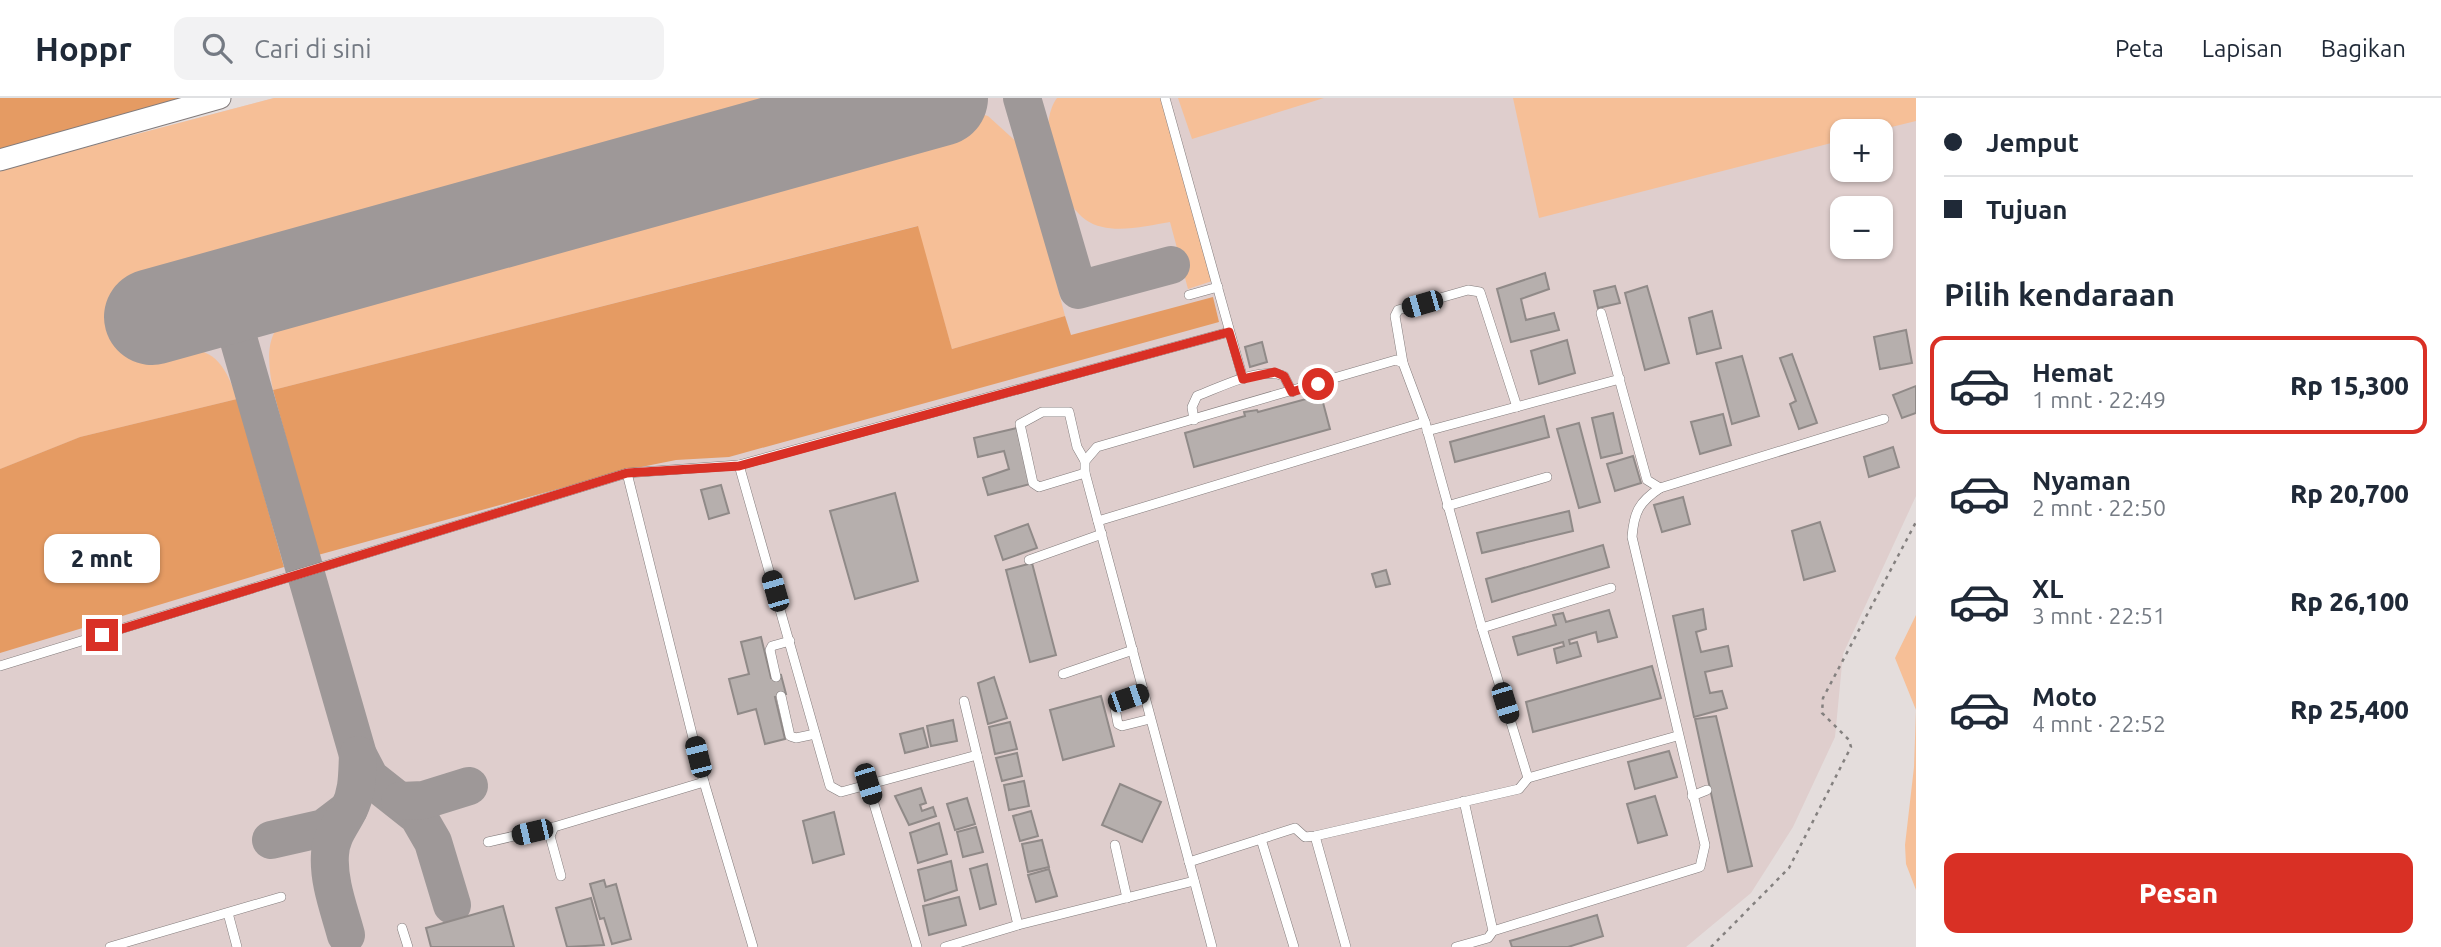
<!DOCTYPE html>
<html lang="id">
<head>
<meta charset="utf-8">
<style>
	body { margin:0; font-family:Ubuntu,sans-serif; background:#f2f2f3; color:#1f2937; height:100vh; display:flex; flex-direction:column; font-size:26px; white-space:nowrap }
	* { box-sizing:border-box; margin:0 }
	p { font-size:23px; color:#747a83 }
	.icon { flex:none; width:38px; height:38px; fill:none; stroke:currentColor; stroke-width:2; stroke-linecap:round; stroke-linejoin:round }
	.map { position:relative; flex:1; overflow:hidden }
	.details { display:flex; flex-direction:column; background:#fff; width:525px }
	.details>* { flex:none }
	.banner { display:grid; align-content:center; height:154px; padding:0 28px; background:#fff }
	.buttons { position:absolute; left:1830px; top:21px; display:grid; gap:14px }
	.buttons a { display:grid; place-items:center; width:63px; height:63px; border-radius:14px; background:#fff; box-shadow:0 2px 5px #0004; font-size:35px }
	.end { position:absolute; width:32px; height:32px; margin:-16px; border:9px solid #d93025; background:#fff; box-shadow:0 0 0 4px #fff }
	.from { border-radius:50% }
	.bubble { position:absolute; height:49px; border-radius:14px; background:#fff; box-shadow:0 2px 5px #0004; font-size:23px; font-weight:800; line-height:49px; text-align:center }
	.car { position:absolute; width:21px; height:42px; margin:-21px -10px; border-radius:9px; box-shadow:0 0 5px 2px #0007; background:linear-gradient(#222 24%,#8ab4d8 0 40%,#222 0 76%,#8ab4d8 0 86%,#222 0) }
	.banner b { display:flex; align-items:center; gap:24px; height:66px; font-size:26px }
	.banner b+b { border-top:2px solid #e0e1e3 }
	.banner i { width:18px; height:18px; background:#1f2937 }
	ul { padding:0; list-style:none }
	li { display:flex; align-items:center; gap:21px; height:98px; margin:0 14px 10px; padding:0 14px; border:4px solid transparent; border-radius:14px }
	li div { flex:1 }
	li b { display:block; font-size:26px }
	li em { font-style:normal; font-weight:800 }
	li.current { border-color:#d93025 }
	li>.icon { width:63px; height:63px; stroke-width:1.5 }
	h2 { padding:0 28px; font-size:32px; line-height:84px }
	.button { display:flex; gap:14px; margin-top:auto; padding:14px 28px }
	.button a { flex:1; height:80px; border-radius:14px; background:#d93025; color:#fff; font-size:28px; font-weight:800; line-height:80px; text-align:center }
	header { display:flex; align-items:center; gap:42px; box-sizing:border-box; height:98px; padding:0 35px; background:#fff; border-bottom:2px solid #e0e1e3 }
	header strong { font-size:33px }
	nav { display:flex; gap:38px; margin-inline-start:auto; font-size:24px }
	.search { width:490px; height:63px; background:#f2f2f3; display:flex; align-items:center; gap:18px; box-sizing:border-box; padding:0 24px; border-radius:14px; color:#747a83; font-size:26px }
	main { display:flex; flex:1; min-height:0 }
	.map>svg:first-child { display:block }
</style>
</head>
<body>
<header>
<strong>Hoppr</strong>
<div class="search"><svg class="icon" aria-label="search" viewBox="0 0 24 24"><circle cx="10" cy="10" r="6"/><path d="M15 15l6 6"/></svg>Cari di sini</div>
<nav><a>Peta</a><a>Lapisan</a><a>Bagikan</a></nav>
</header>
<main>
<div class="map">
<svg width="1916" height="849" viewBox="0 0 1916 849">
	<rect width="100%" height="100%" fill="#e4dddc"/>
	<path fill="#dfcecd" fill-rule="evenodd" d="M274 0H1916V398L1843 556 1835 639 1793 729 1751 795 1686 849H0V72ZM1843 33H1881V72H1843ZM1843 110H1881V149H1843Z"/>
	<g fill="#f6bf97">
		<path d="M274 0H871L349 145 311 140 142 182 162 256C207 243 223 259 237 301L80 339 0 371V72Z"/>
		<path d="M1057 0H1163L1212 183 1188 191 1170 124C1145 128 1109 138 1086 122 1057 102 1035 29 1057 0Z"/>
		<polygon points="1178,0 1324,0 1192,41"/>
		<polygon points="1513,0 1916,0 1916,23 1875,33 1843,33 1843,42 1539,120"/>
		<path d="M966 12 988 18 1021 48 1065 218 952 251 917 128 273 292C268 266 263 232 292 217 303 212 319 212 329 205 339 198 348 186 357 178Z"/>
		<polygon points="1916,517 1916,792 1906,766 1905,747 1914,669 1916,612 1895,560"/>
	</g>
	<g fill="#e59b63">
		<polygon points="0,0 190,0 0,55"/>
		<polygon points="918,128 952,251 1065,218 1071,237 1213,199 1219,224 729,359 676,362 631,371 318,457 273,292"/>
		<polygon points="237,301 284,469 0,555 0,371 80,339"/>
	</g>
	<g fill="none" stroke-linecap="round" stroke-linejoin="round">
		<g stroke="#9e9898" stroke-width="38">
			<polyline points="1022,0 1078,192 1171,167"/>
			<polyline points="226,198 358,657 370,680 418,718 433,744 452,807"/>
			<polyline points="400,703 424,702 469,688"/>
			<polyline points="271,742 324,730 349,711"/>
			<path d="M346 837C339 811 328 783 330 756 331 737 342 726 349 711 358 693 357 676 358 657"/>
		</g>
		<polyline stroke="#9e9898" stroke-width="96" points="152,219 940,0"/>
	</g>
	<g fill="#b6afad" stroke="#908a88" stroke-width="2">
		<polygon points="1545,175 1549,191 1521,201 1526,222 1554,215 1559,232 1511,244 1497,191"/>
		<polygon points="1615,188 1620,205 1598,210 1594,193"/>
		<polygon points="1647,188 1669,265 1645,272 1625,195"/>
		<polygon points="1712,213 1721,250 1697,256 1689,220"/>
		<polygon points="1906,232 1912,265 1880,271 1874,239"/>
		<polygon points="1567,242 1575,275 1539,286 1531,253"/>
		<polygon points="1262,244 1267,264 1250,269 1245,249"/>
		<polygon points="1792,256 1817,325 1799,331 1790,306 1796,303 1780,260"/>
		<polygon points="1742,258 1759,318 1732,326 1716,265"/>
		<polygon points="1916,288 1916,315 1902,320 1893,297"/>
		<polygon points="1321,297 1330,331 1194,369 1185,335 1245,318 1244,314 1257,312 1258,314"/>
		<polygon points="1613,315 1622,355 1601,360 1592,320"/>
		<polygon points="1723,316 1731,347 1700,356 1691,324"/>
		<polygon points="1544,318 1549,339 1455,364 1450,344"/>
		<polygon points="1579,325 1600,404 1579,410 1557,331"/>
		<polygon points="1017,330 1030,386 988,397 983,380 1009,371 1004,353 978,359 974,340"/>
		<polygon points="1893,349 1899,369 1869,379 1864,359"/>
		<polygon points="1633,358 1641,385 1615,393 1607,366"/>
		<polygon points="721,387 729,415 709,421 701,392"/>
		<polygon points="895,395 918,483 855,501 830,413"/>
		<polygon points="1683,399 1690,426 1662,434 1654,407"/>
		<polygon points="1569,413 1573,433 1482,455 1477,435"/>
		<polygon points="1820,424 1835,473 1804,482 1792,433"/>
		<polygon points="1028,426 1037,450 1003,462 995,438"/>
		<polygon points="1603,447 1609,469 1492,504 1486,481"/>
		<polygon points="1032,465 1056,557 1030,564 1006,472"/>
		<polygon points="1386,472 1390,486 1376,489 1372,476"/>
		<polygon points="1703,511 1706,531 1696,534 1701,554 1728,548 1732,568 1705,574 1710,595 1722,593 1727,610 1694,619 1673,518"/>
		<polygon points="1609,512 1617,539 1598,544 1596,534 1569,542 1570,546 1577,544 1581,558 1557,565 1554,551 1564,548 1563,544 1518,557 1513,539 1556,527 1553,517 1563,515 1566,524"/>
		<polygon points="761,539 771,580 781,577 786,596 775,599 785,641 765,646 756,611 738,616 729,581 749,576 741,544"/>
		<polygon points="1652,568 1661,600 1533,634 1526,604"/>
		<polygon points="994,579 1007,620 988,626 978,585"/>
		<polygon points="1101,598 1114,648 1063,662 1050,612"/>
		<polygon points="1716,618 1752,768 1728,774 1695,621"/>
		<polygon points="953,622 957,643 931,648 927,628"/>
		<polygon points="1010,624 1017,651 995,656 989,629"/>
		<polygon points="923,630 928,649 905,655 900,636"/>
		<polygon points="1669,653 1677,679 1635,691 1628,664"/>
		<polygon points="1017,655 1022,678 1002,683 996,660"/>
		<polygon points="1024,683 1029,708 1009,712 1004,687"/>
		<polygon points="1120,686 1161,704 1142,744 1102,727"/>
		<polygon points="921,690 926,705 920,707 922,713 933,709 936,718 909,727 895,698"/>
		<polygon points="1655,698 1667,737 1638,745 1627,706"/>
		<polygon points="967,700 975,726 955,732 947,706"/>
		<polygon points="1031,713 1038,738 1020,743 1013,718"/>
		<polygon points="834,714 844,756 813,765 803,723"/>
		<polygon points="939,725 947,756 918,765 910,735"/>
		<polygon points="976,729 983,754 963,759 957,734"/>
		<polygon points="1042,742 1049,769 1028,774 1022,746"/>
		<polygon points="951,763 957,792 925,803 918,772"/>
		<polygon points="987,766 996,806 980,811 970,771"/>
		<polygon points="1049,771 1057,798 1036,804 1028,777"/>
		<polygon points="604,782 606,789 616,786 631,841 612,846 604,820 600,821 590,786"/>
		<polygon points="959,799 966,827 929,837 923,808"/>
		<polygon points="591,800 604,847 567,849 556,810"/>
		<polygon points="503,808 514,849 431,849 426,830"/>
		<polygon points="1597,817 1603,838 1568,849 1512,849 1510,843"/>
	</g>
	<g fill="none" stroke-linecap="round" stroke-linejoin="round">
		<defs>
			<g id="service">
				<polyline points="1165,0 1243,281"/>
				<polyline points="1189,197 1218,189"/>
				<polyline points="1601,215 1647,382 1660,390 1884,321"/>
				<polyline points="1403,265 1395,218 1398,212 1468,192 1480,194 1517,309"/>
				<path d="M1194 322 1192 309 1197 298C1221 289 1260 268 1284 278L1292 294"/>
				<polyline points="1427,333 1620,281"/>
				<polyline points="1085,363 1077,349 1069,314 1042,314 1020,326 1033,385 1039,389 1085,375"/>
				<polyline points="739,367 830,688 841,694 977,657"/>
				<polyline points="627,375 704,684 753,849"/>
				<polyline points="1447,408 1547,379"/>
				<polyline points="1098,423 1425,324"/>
				<polyline points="1029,462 1102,436"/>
				<polyline points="1482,530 1611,490"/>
				<polyline points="0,568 627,375 739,367 1229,234"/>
				<polyline points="1063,576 1133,552"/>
				<polyline points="776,579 770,552 772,548 790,543"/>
				<polyline points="1143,596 1114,605 1118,626 1122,628 1150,621"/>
				<polyline points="781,598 790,638 796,640 815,636"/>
				<polyline points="964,603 1018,827"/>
				<polyline points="1528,680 1677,638"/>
				<polyline points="868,686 917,849"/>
				<polyline points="1692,698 1707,692"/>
				<polyline points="1315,738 1346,849"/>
				<polyline points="488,744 554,729"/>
				<polyline points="1115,747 1127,800"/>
				<polyline points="1189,764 1261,741 1294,849"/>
				<polyline points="561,778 550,738 554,729 704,684"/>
				<polyline points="228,815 237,849"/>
				<polyline points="402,830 408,849"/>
				<path d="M1493 833 1700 769 1705 747 1632 439C1634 414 1639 404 1660 390"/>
				<polyline points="110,849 281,799"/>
				<polyline points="945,849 1018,827 1194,783"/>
				<polyline points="1212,849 1085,375 1085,363 1097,349 1396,262 1403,265 1425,324 1482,530 1528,680 1519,691 1315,738 1305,739 1295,730 1261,741"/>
				<polyline points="1456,849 1488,840 1493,833 1464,703"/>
			</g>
			<polyline id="tertiary" points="0,62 220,0"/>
		</defs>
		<use href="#service" stroke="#827b7b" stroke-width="10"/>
		<use href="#tertiary" stroke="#827b7b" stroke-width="23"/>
		<polyline stroke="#84807f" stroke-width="2.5" stroke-dasharray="3.5 5" stroke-linecap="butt" points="1711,849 1789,770 1851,649 1849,642 1822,615 1823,600 1916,424"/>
		<use href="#service" stroke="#fff" stroke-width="9"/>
		<use href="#tertiary" stroke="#fff" stroke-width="21"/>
	</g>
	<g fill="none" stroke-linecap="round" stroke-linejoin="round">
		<polyline stroke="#d93025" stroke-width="9" points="102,537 627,375 739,368 1229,234 1243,281 1275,274 1284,278 1292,294 1318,286"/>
	</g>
</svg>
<div class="buttons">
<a>+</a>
<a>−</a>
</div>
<i class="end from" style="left:1318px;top:286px"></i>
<i class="end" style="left:102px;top:537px"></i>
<div class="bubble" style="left:44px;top:436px;width:116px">2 mnt</div>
<i class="car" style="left:1422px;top:206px;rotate:254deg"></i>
<i class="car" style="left:775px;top:493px;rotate:344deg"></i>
<i class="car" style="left:1128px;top:600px;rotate:71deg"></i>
<i class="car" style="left:1505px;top:605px;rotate:163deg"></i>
<i class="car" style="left:698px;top:659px;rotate:346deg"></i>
<i class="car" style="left:868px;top:686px;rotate:163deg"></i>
<i class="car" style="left:532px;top:734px;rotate:257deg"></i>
</div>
<section class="details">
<div class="banner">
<b><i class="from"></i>Jemput</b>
<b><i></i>Tujuan</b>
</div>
<h2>Pilih kendaraan</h2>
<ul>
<li class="current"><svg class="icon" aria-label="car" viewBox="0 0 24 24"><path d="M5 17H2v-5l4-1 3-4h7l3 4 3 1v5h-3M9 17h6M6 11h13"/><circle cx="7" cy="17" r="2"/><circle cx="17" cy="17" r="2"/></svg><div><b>Hemat</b><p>1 mnt · 22:49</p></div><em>Rp 15,300</em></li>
<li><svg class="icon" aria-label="car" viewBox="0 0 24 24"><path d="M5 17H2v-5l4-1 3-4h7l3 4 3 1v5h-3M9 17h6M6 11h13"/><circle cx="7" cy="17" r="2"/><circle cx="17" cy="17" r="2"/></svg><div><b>Nyaman</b><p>2 mnt · 22:50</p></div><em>Rp 20,700</em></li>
<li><svg class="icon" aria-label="car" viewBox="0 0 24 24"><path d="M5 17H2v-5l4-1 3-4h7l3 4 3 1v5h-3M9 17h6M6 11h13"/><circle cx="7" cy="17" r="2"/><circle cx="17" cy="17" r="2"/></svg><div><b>XL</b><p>3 mnt · 22:51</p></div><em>Rp 26,100</em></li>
<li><svg class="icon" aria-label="car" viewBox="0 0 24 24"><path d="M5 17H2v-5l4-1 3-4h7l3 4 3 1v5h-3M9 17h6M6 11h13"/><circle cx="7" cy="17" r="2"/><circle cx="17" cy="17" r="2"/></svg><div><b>Moto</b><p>4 mnt · 22:52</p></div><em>Rp 25,400</em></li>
</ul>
<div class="button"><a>Pesan</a></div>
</section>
</main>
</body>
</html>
